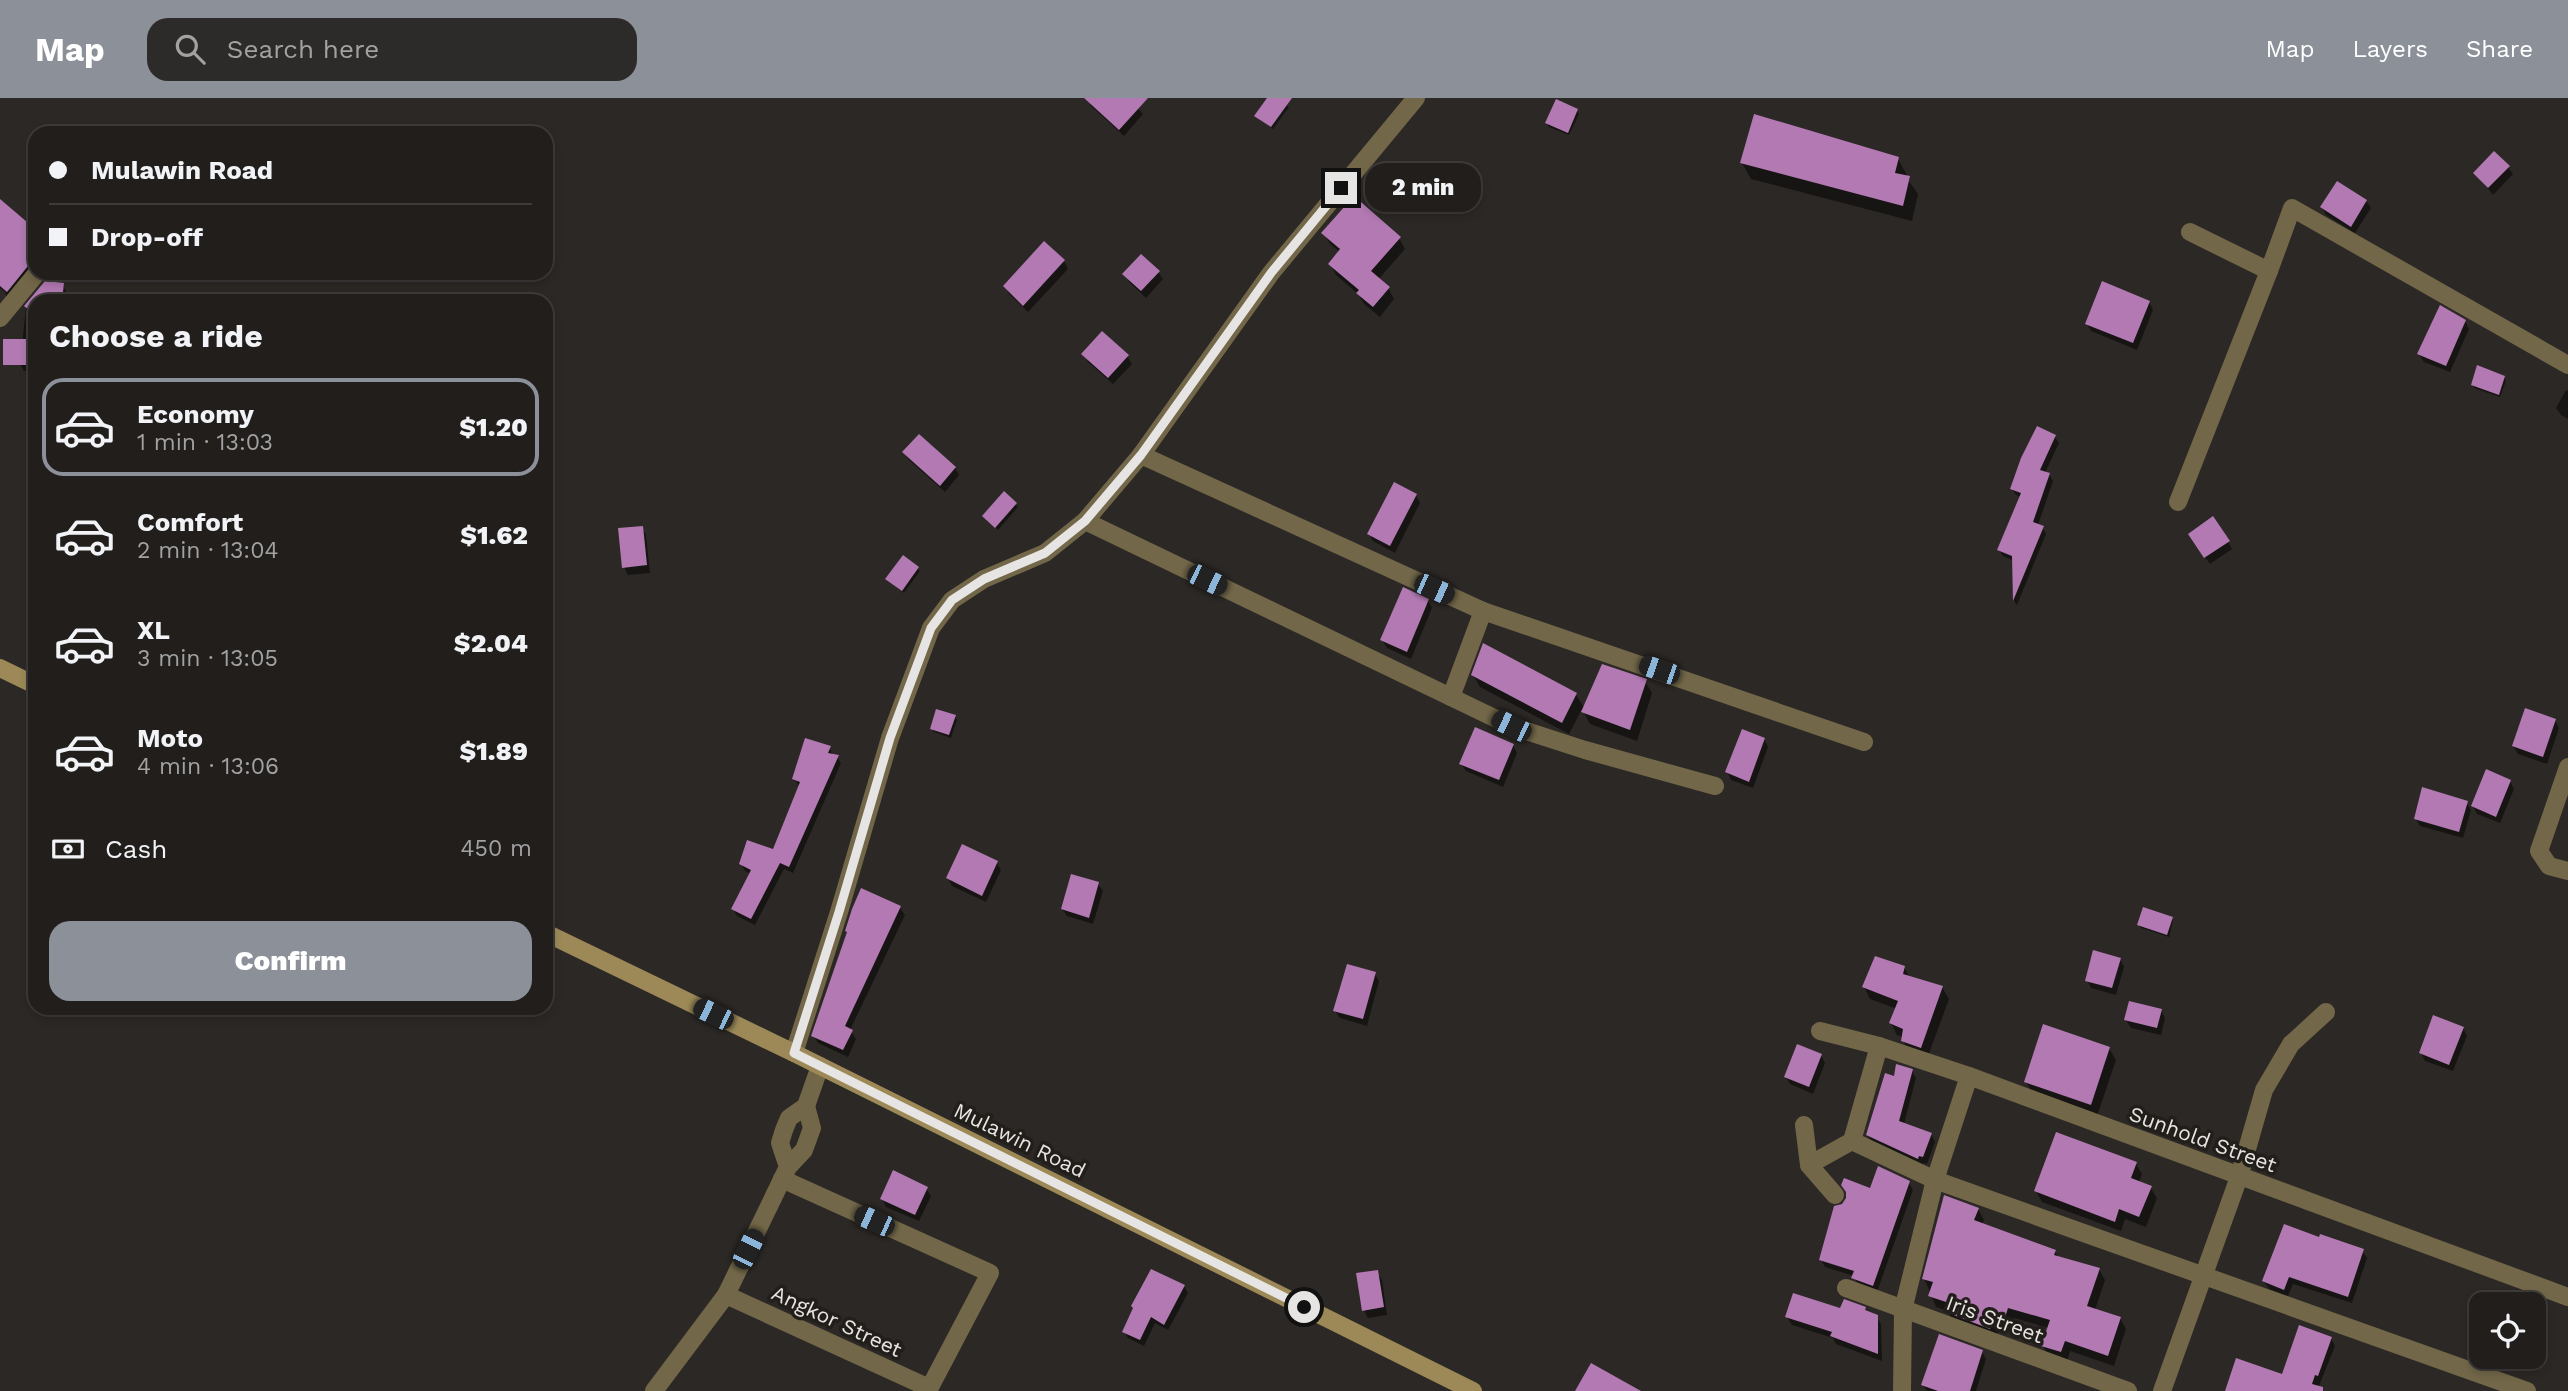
<!DOCTYPE html>
<html lang="en">
<head>
<meta charset="utf-8">
<style>
	body { margin:0; font-family:"Work Sans",sans-serif; background:#2d2b29; color:#f1f3f6; height:100vh; display:flex; flex-direction:column; font-size:26px; white-space:nowrap }
	* { box-sizing:border-box; margin:0 }
	p { font-size:23px; color:#a2a2a3 }
	.icon { flex:none; width:38px; height:38px; fill:none; stroke:currentColor; stroke-width:2; stroke-linecap:round; stroke-linejoin:round }
	.map { position:relative; flex:1; overflow:hidden }
	.sheet { position:absolute; left:28px; top:196px; width:525px; height:721px; display:flex; flex-direction:column; background:#211e1c; border-radius:21px; box-shadow:0 4px 10px #0003,0 0 0 2px #3e3c3b }
	.sheet>* { flex:none }
	.hud { position:absolute; left:28px; top:28px; width:525px; height:154px; border-radius:21px; box-shadow:0 4px 10px #0003,0 0 0 2px #3e3c3b; display:grid; align-content:center; height:154px; padding:0 21px; background:#211e1c }
	.buttons { position:absolute; left:2469px; top:1194px; display:grid; gap:14px }
	.buttons a { display:grid; place-items:center; width:77px; height:77px; border-radius:14px; background:#211e1c; box-shadow:0 4px 10px #0003,0 0 0 2px #3e3c3b; font-size:35px }
	.end { position:absolute; width:32px; height:32px; margin:-16px; border:9px solid #e7e5e3; background:#111; box-shadow:0 0 0 4px #111 }
	.from { border-radius:50% }
	.bubble { position:absolute; height:49px; border-radius:21px; background:#211e1c; box-shadow:0 4px 10px #0003,0 0 0 2px #3e3c3b; font-size:23px; font-weight:800; line-height:49px; text-align:center }
	.car { position:absolute; width:21px; height:42px; margin:-21px -10px; border-radius:9px; box-shadow:0 0 5px 2px #0007; background:linear-gradient(#222 24%,#8ab4d8 0 40%,#222 0 76%,#8ab4d8 0 86%,#222 0) }
	.hud b { display:flex; align-items:center; gap:24px; height:66px; font-size:26px }
	.hud b+b { border-top:2px solid #3e3c3b }
	.hud i { width:18px; height:18px; background:#f1f3f6 }
	ul { padding:0; list-style:none }
	li { display:flex; align-items:center; gap:21px; height:98px; margin:0 14px 10px; padding:0 7px; border:4px solid transparent; border-radius:21px }
	li div { flex:1 }
	li b { display:block; font-size:26px }
	li em { font-style:normal; font-weight:800 }
	li.active { border-color:#8c9099 }
	li>.icon { width:63px; height:63px; stroke-width:1.5 }
	h2 { padding:0 21px; font-size:32px; line-height:84px }
	.pay { display:flex; align-items:center; gap:18px; height:77px; padding:0 21px; font-size:26px }
	.pay p { margin-inline-start:auto }
	.cta { display:flex; gap:14px; margin-top:auto; padding:14px 21px }
	.cta a { flex:1; height:80px; border-radius:21px; background:#8c9099; color:#fff; font-size:28px; font-weight:800; line-height:80px; text-align:center }
	header { display:flex; align-items:center; gap:42px; box-sizing:border-box; height:98px; padding:0 35px; background:#8c9099; color:#fff }
	header strong { font-size:33px }
	nav { display:flex; gap:38px; margin-inline-start:auto; font-size:24px }
	.search { width:490px; height:63px; background:#2d2b29; display:flex; align-items:center; gap:18px; box-sizing:border-box; padding:0 24px; border-radius:21px; color:#a2a2a3; font-size:26px }
	.map>svg:first-child { display:block }
</style>
</head>
<body>
<header>
<strong>Map</strong>
<div class="search"><svg class="icon" aria-label="search" viewBox="0 0 24 24"><circle cx="10" cy="10" r="6"/><path d="M15 15l6 6"/></svg>Search here</div>
<nav><a>Map</a><a>Layers</a><a>Share</a></nav>
</header>
<div class="map">
<svg width="2568" height="1293" viewBox="0 0 2568 1293">
	<rect width="100%" height="100%" fill="#2c2825"/>
	<g fill="#0007">
		<polygon points="1088,0 1129,0 1143,16 1124,38 1091,8"/>
		<polygon points="1269,0 1279,0 1289,9 1273,31 1256,18"/>
		<polygon points="1577,13 1579,16 1569,37 1549,29 1547,25"/>
		<polygon points="1898,61 1907,77 1906,79 1918,96 1912,123 1751,81 1742,65"/>
		<polygon points="2508,69 2513,76 2493,97 2475,75"/>
		<polygon points="2366,103 2371,110 2355,135 2326,117 2322,109"/>
		<polygon points="8,110 35,133 35,173 8,204 5,194 0,190 0,120"/>
		<polygon points="1324,136 1399,140 1405,151 1378,182 1388,190 1394,201 1380,219 1364,206 1358,196 1336,177 1330,166 1340,154 1330,146"/>
		<polygon points="1064,163 1068,171 1028,214 1009,196 1005,188"/>
		<polygon points="1158,174 1163,181 1146,200 1129,184 1125,176"/>
		<polygon points="46,185 63,187 67,196 112,199 114,203 35,203 35,273 24,273 20,266 26,209"/>
		<polygon points="2149,204 2153,212 2137,252 2091,233 2087,226"/>
		<polygon points="2465,223 2469,231 2450,274 2424,264 2419,256"/>
		<polygon points="1084,256 1127,258 1132,266 1113,286 1088,264"/>
		<polygon points="2504,280 2506,283 2500,299 2474,290 2473,286"/>
		<polygon points="2566,292 2568,293 2568,321 2561,317 2556,310"/>
		<polygon points="2055,339 2059,345 2045,375 2049,376 2053,383 2038,427 2042,429 2046,436 2017,507 2014,503 2014,463 2003,458 1999,452 2021,399 2016,397 2012,391"/>
		<polygon points="904,355 955,370 959,377 945,394 909,362"/>
		<polygon points="1004,395 1018,409 998,432 984,418"/>
		<polygon points="1416,397 1420,405 1395,455 1373,443 1369,436"/>
		<polygon points="642,430 646,437 650,475 628,477 624,469"/>
		<polygon points="2228,443 2232,451 2210,466 2194,444"/>
		<polygon points="904,459 920,473 904,495 887,481"/>
		<polygon points="1428,502 1432,510 1411,561 1387,550 1382,542"/>
		<polygon points="1473,577 1576,597 1585,611 1645,583 1652,595 1637,643 1590,626 1582,611 1569,636 1480,589"/>
		<polygon points="955,619 957,622 951,640 934,634 932,631"/>
		<polygon points="2555,622 2559,630 2547,666 2518,656 2513,648"/>
		<polygon points="1764,641 1768,649 1753,690 1731,682 1727,674"/>
		<polygon points="1513,647 1517,655 1503,689 1466,673 1461,666"/>
		<polygon points="829,649 833,658 837,659 841,665 793,775 784,771 755,827 737,818 733,811 751,776 745,773 741,766 774,753 800,689 794,681"/>
		<polygon points="2510,683 2514,691 2500,725 2477,716 2473,708"/>
		<polygon points="2466,704 2471,712 2463,740 2420,728 2416,721"/>
		<polygon points="997,765 1001,772 986,804 952,788 948,780"/>
		<polygon points="1098,786 1103,793 1093,826 1067,818 1062,811"/>
		<polygon points="862,792 900,810 905,817 850,932 856,941 848,959 818,945 813,937"/>
		<polygon points="2172,820 2173,823 2169,839 2141,830 2139,827"/>
		<polygon points="2120,861 2124,869 2116,897 2091,890 2087,882"/>
		<polygon points="1904,869 1910,880 1942,889 1949,901 1927,961 1910,955 1903,943 1903,939 1897,937 1891,925 1897,911 1870,901 1864,889"/>
		<polygon points="1375,876 1379,883 1367,928 1340,920 1335,913"/>
		<polygon points="2161,912 2165,920 2161,937 2131,930 2126,922"/>
		<polygon points="2463,930 2467,938 2453,973 2425,963 2421,955"/>
		<polygon points="2109,950 2116,962 2097,1018 2033,996 2026,984"/>
		<polygon points="1821,957 1825,965 1813,996 1790,986 1786,979"/>
		<polygon points="1912,973 1916,980 1904,1026 1931,1036 1935,1044 1927,1066 1923,1065 1922,1068 1872,1044 1867,1037 1895,980"/>
		<polygon points="2136,1066 2142,1076 2139,1085 2150,1089 2157,1100 2146,1129 2125,1121 2121,1133 2042,1104 2036,1093"/>
		<polygon points="1908,1084 1913,1092 1877,1194 1858,1187 1854,1178 1825,1169 1821,1162 1871,1093"/>
		<polygon points="926,1090 931,1098 919,1123 886,1109 882,1101"/>
		<polygon points="1978,1111 1984,1122 1982,1127 2055,1153 2058,1159 2099,1171 2105,1182 2095,1212 2120,1220 2126,1231 2114,1268 2070,1253 2067,1264 2049,1259 2043,1248 2049,1230 2014,1220 2009,1233 2000,1230 1996,1240 1954,1225 1948,1213 1936,1209 1924,1180"/>
		<polygon points="2362,1153 2367,1160 2352,1205 2293,1186 2288,1198 2269,1191 2264,1183"/>
		<polygon points="1377,1174 1382,1182 1387,1217 1368,1220 1364,1212"/>
		<polygon points="1184,1188 1188,1195 1168,1232 1155,1225 1144,1248 1128,1240 1124,1233"/>
		<polygon points="1864,1211 1866,1214 1876,1218 1881,1226 1882,1263 1836,1246 1833,1240 1792,1227 1787,1219"/>
		<polygon points="2331,1240 2335,1248 2317,1293 2227,1293 2283,1278"/>
		<polygon points="1982,1254 1986,1261 1976,1293 1927,1293 1923,1287"/>
	</g>
	<g fill="#b279b3">
		<polygon points="1084,0 1148,0 1119,32"/>
		<polygon points="1267,0 1292,0 1271,29 1254,18"/>
		<polygon points="1556,1 1578,11 1568,35 1545,25"/>
		<polygon points="1754,16 1899,59 1895,75 1910,78 1903,108 1740,65"/>
		<polygon points="2494,53 2510,68 2488,90 2473,75"/>
		<polygon points="2337,83 2367,102 2351,129 2320,109"/>
		<polygon points="1354,98 1401,139 1371,173 1390,189 1373,209 1356,195 1359,192 1328,166 1340,151 1321,135"/>
		<polygon points="0,101 27,124 26,126 35,134 35,164 28,168 7,194 0,188"/>
		<polygon points="1044,143 1065,162 1023,208 1003,188"/>
		<polygon points="1141,156 1160,173 1141,193 1122,176"/>
		<polygon points="45,183 64,185 62,203 35,203 35,217 24,208"/>
		<polygon points="2102,183 2150,203 2133,245 2085,226"/>
		<polygon points="2440,207 2466,222 2446,268 2417,256"/>
		<polygon points="1102,233 1129,257 1108,280 1081,256"/>
		<rect x="3" y="241" width="32" height="26"/>
		<polygon points="2477,267 2505,278 2499,297 2471,287"/>
		<polygon points="2037,328 2056,337 2040,372 2050,375 2033,424 2044,428 2013,503 2012,458 1997,452 2021,395 2010,391 2021,360"/>
		<polygon points="919,336 956,369 940,388 902,354"/>
		<polygon points="1394,384 1417,396 1390,448 1367,436"/>
		<polygon points="1004,393 1017,405 995,430 982,418"/>
		<polygon points="2213,418 2230,443 2204,460 2188,436"/>
		<polygon points="643,428 647,467 622,470 618,430"/>
		<polygon points="903,457 919,469 902,493 885,481"/>
		<polygon points="1403,489 1429,501 1407,554 1380,542"/>
		<polygon points="1483,545 1577,595 1562,625 1471,577"/>
		<polygon points="1602,566 1647,581 1630,632 1581,614"/>
		<polygon points="2525,610 2556,621 2543,659 2512,648"/>
		<polygon points="936,611 956,617 949,637 930,631"/>
		<polygon points="1475,629 1514,646 1499,682 1459,666"/>
		<polygon points="1742,631 1765,640 1749,684 1725,674"/>
		<polygon points="805,640 831,648 828,655 839,657 789,769 780,765 751,821 731,811 751,772 739,766 747,742 773,751 800,684 792,681"/>
		<polygon points="2486,671 2511,682 2496,719 2471,708"/>
		<polygon points="2422,689 2468,703 2459,734 2414,721"/>
		<polygon points="962,746 998,763 982,798 946,780"/>
		<polygon points="1071,776 1099,784 1089,820 1061,811"/>
		<polygon points="861,790 901,808 845,928 853,932 843,952 811,938 847,834 845,833 852,811"/>
		<polygon points="2143,809 2173,819 2167,837 2137,827"/>
		<polygon points="2093,852 2121,860 2112,890 2085,883"/>
		<polygon points="1875,858 1905,868 1903,876 1943,888 1921,950 1901,943 1903,931 1889,925 1898,903 1862,889"/>
		<polygon points="1347,866 1376,874 1363,921 1333,913"/>
		<polygon points="2129,903 2162,911 2157,930 2124,922"/>
		<polygon points="2433,917 2464,929 2449,967 2419,955"/>
		<polygon points="2043,926 2110,949 2091,1007 2024,984"/>
		<polygon points="1797,946 1822,956 1809,989 1784,979"/>
		<polygon points="1896,966 1913,971 1899,1023 1932,1035 1923,1059 1919,1058 1918,1061 1866,1037 1885,975 1894,978"/>
		<polygon points="2056,1034 2137,1064 2131,1080 2152,1088 2139,1119 2119,1111 2115,1124 2034,1093"/>
		<polygon points="1878,1068 1910,1083 1873,1188 1851,1180 1854,1173 1819,1162 1834,1108 1842,1106 1846,1100 1846,1094 1841,1087 1844,1080 1870,1090"/>
		<polygon points="893,1072 928,1089 915,1117 880,1101"/>
		<polygon points="1944,1097 1979,1110 1974,1122 2056,1152 2054,1157 2100,1170 2087,1208 2121,1219 2108,1258 2065,1243 2061,1254 2041,1248 2050,1222 2008,1210 2004,1223 1994,1220 1990,1231 1946,1214 1949,1205 1928,1198 1933,1184 1922,1181"/>
		<polygon points="2284,1126 2319,1139 2320,1136 2364,1151 2348,1199 2289,1179 2284,1192 2262,1183"/>
		<polygon points="1151,1171 1185,1187 1164,1227 1151,1219 1140,1242 1122,1234 1133,1210 1131,1208"/>
		<polygon points="1378,1172 1384,1209 1362,1213 1356,1175"/>
		<polygon points="1793,1195 1840,1210 1844,1201 1866,1209 1865,1212 1878,1217 1878,1256 1830,1238 1832,1234 1785,1219"/>
		<polygon points="2299,1227 2332,1239 2318,1278 2315,1277 2312,1286 2323,1289 2323,1293 2225,1293 2236,1260 2282,1276"/>
		<polygon points="1939,1236 1983,1252 1970,1293 1938,1293 1921,1287"/>
		<polygon points="1591,1265 1641,1293 1575,1293"/>
	</g>
	<g fill="none" stroke-linecap="round" stroke-linejoin="round">
		<g stroke="#726748" stroke-width="18">
			<polyline points="2190,134 2269,173 2292,110 2568,267"/>
			<polyline points="0,220 37,175"/>
			<polyline points="1141,357 1483,513 1864,644"/>
			<polyline points="2178,404 2269,173"/>
			<polyline points="1085,423 1511,628 1585,652 1715,688"/>
			<polyline points="1451,599 1483,513"/>
			<polyline points="2568,669 2539,753 2549,768 2568,773"/>
			<polyline points="1820,933 1879,948 1969,978 2568,1199"/>
			<polyline points="794,955 839,814 890,640 931,530 952,502 984,481 1045,455 1085,423 1141,357 1271,175 1416,0"/>
			<polyline points="1804,1027 1809,1067 1835,1097"/>
			<polyline points="1852,1043 1935,1082 2527,1293"/>
			<polyline points="1809,1067 1852,1043 1879,948"/>
			<polyline points="788,1069 780,1045 784,1032 789,1020 806,1008 820,968"/>
			<polyline points="782,1081 990,1175 928,1293"/>
			<polyline points="1846,1190 2128,1293"/>
			<polyline points="726,1197 929,1290"/>
			<polyline points="654,1293 726,1197 788,1069 804,1052 812,1030 806,1008"/>
			<polyline points="1902,1293 1903,1212 1935,1082 1969,978"/>
			<polyline points="2162,1293 2239,1079 2264,992 2291,946 2326,914"/>
		</g>
		<g stroke="#9c8957" stroke-width="18">
			<polyline points="0,570 35,587"/>
			<polyline points="546,835 794,955 1473,1293"/>
		</g>
	</g>
	<g fill="none" stroke-linecap="round" stroke-linejoin="round">
		<polyline stroke="#e7e5e3" stroke-width="9" points="1304,1209 794,955 839,814 890,640 931,530 952,502 984,481 1045,455 1085,423 1141,357 1271,175 1341,90"/>
	</g>
	<g text-anchor="middle" dominant-baseline="central" stroke-width="7" stroke-linejoin="round" paint-order="stroke">
		<g font-size="21" fill="#e7e5e3" stroke="#221f1b">
			<text transform="translate(2203 1041) rotate(20)">Sunhold Street</text>
			<text transform="translate(1020 1042) rotate(26)">Mulawin Road</text>
			<text transform="translate(1995 1221) rotate(20)">Iris Street</text>
			<text transform="translate(837 1223) rotate(25)">Angkor Street</text>
		</g>
	</g>
</svg>
<div class="buttons">
<a><svg class="icon" aria-label="locate" viewBox="0 0 24 24"><circle cx="12" cy="12" r="6"/><path d="M12 2v4M12 18v4M2 12h4M18 12h4"/></svg></a>
</div>
<i class="end from" style="left:1304px;top:1209px"></i>
<i class="end" style="left:1341px;top:90px"></i>
<div class="bubble" style="left:1365px;top:65px;width:116px">2 min</div>
<i class="car" style="left:1207px;top:482px;rotate:116deg"></i>
<i class="car" style="left:1434px;top:491px;rotate:114deg"></i>
<i class="car" style="left:1659px;top:572px;rotate:289deg"></i>
<i class="car" style="left:1511px;top:628px;rotate:296deg"></i>
<i class="car" style="left:713px;top:916px;rotate:296deg"></i>
<i class="car" style="left:874px;top:1123px;rotate:294deg"></i>
<i class="car" style="left:748px;top:1151px;rotate:26deg"></i>
<div class="hud">
<b><i class="from"></i>Mulawin Road</b>
<b><i></i>Drop-off</b>
</div>
<section class="sheet">
<h2>Choose a ride</h2>
<ul>
<li class="active"><svg class="icon" aria-label="car" viewBox="0 0 24 24"><path d="M5 17H2v-5l4-1 3-4h7l3 4 3 1v5h-3M9 17h6M6 11h13"/><circle cx="7" cy="17" r="2"/><circle cx="17" cy="17" r="2"/></svg><div><b>Economy</b><p>1 min · 13:03</p></div><em>$1.20</em></li>
<li><svg class="icon" aria-label="car" viewBox="0 0 24 24"><path d="M5 17H2v-5l4-1 3-4h7l3 4 3 1v5h-3M9 17h6M6 11h13"/><circle cx="7" cy="17" r="2"/><circle cx="17" cy="17" r="2"/></svg><div><b>Comfort</b><p>2 min · 13:04</p></div><em>$1.62</em></li>
<li><svg class="icon" aria-label="car" viewBox="0 0 24 24"><path d="M5 17H2v-5l4-1 3-4h7l3 4 3 1v5h-3M9 17h6M6 11h13"/><circle cx="7" cy="17" r="2"/><circle cx="17" cy="17" r="2"/></svg><div><b>XL</b><p>3 min · 13:05</p></div><em>$2.04</em></li>
<li><svg class="icon" aria-label="car" viewBox="0 0 24 24"><path d="M5 17H2v-5l4-1 3-4h7l3 4 3 1v5h-3M9 17h6M6 11h13"/><circle cx="7" cy="17" r="2"/><circle cx="17" cy="17" r="2"/></svg><div><b>Moto</b><p>4 min · 13:06</p></div><em>$1.89</em></li>
</ul>
<div class="pay"><svg class="icon" aria-label="cash" viewBox="0 0 24 24"><path d="M3 7h18v10H3z"/><circle cx="12" cy="12" r="2"/></svg>Cash<p>450 m</p></div>
<div class="cta"><a>Confirm</a></div>
</section>
</div>
</body>
</html>
